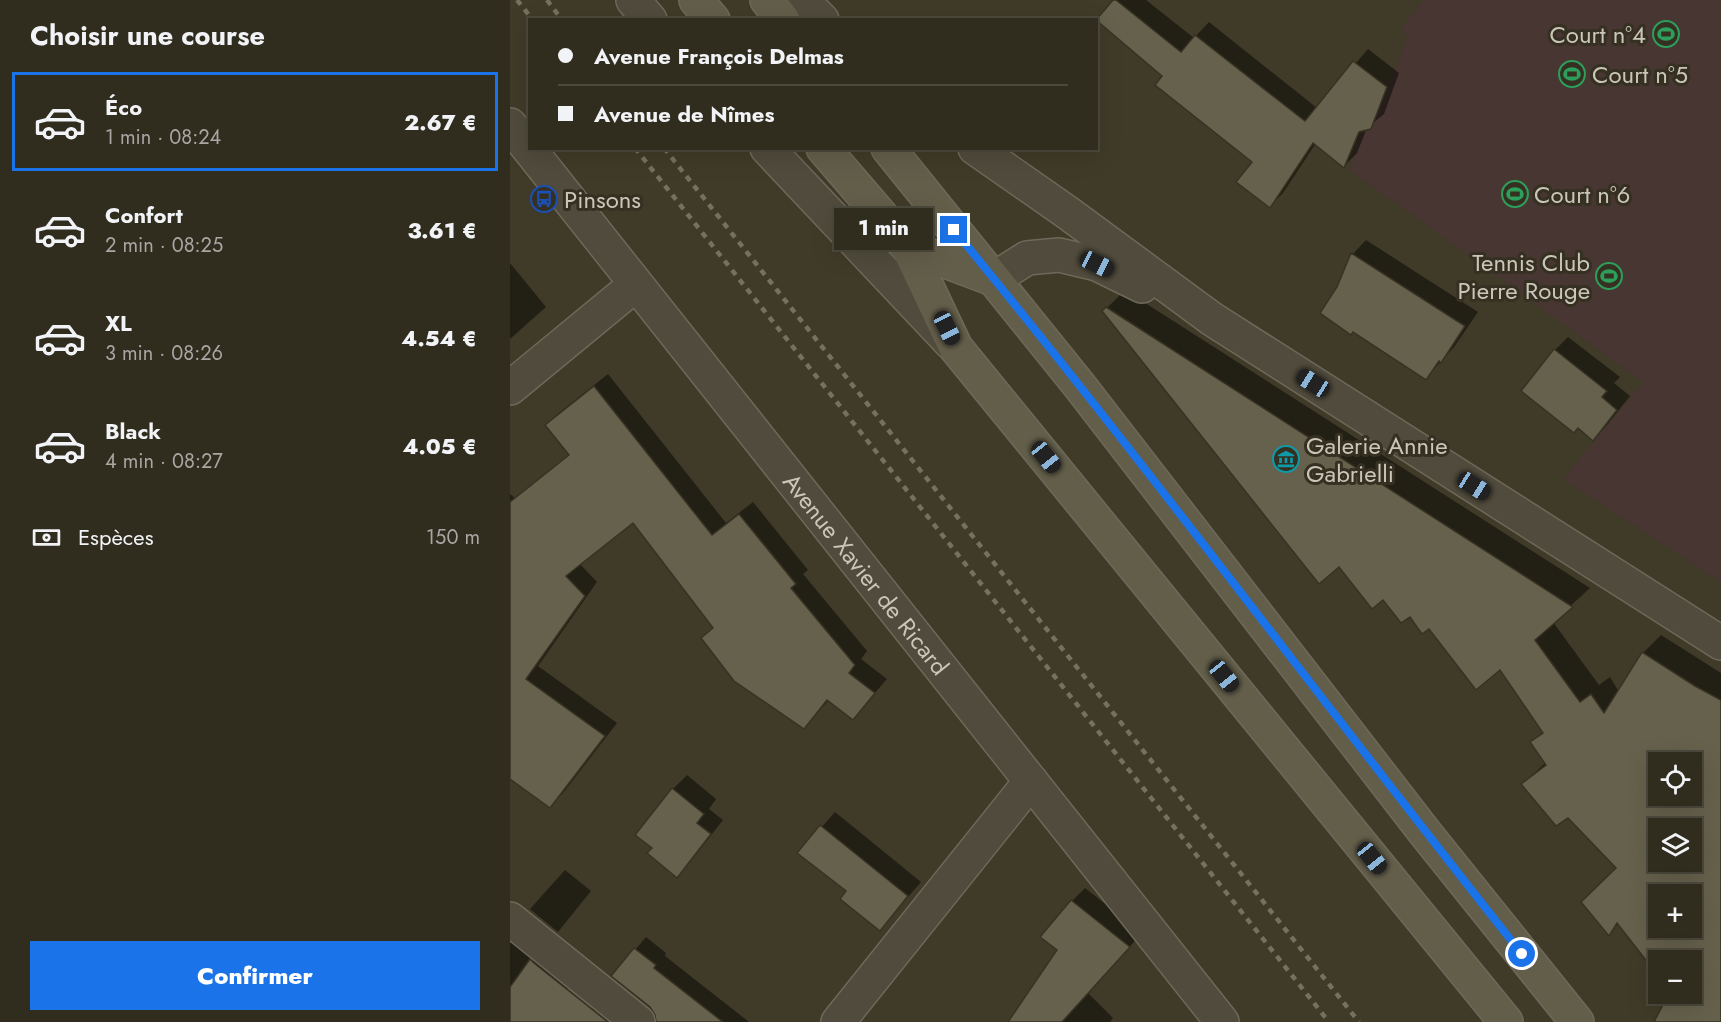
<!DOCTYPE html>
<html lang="fr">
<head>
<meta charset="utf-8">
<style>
	body { margin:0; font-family:Jost,sans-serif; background:#3c382b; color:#f1f3f6; height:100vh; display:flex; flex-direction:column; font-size:22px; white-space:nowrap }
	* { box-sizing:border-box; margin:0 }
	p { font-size:20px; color:#a8a7a4 }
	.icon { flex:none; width:33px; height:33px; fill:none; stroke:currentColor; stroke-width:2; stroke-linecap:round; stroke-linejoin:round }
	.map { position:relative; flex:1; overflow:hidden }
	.sheet { display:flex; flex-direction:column; background:#302c1e; width:510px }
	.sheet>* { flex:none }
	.hud { position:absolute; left:18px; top:18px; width:570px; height:132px; border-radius:0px; box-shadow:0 6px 24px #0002,0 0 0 2px #4b483c; display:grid; align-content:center; height:132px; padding:0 30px; background:#302c1e }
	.controls { position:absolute; left:1138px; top:752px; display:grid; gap:12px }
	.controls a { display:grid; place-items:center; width:54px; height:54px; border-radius:0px; background:#302c1e; box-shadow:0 6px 24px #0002,0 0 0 2px #4b483c; font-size:30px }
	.end { position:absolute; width:27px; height:27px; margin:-14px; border:8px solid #1a73e8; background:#fff; box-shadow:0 0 0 3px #fff }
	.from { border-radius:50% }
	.bubble { position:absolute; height:42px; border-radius:0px; background:#302c1e; box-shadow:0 6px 24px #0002,0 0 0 2px #4b483c; font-size:20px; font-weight:800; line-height:42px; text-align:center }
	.car { position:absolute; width:18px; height:36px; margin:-18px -9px; border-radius:8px; box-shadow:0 0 4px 2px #0007; background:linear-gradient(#222 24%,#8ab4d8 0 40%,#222 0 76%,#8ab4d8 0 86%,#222 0) }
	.hud b { display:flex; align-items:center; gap:21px; height:57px; font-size:22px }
	.hud b+b { border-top:2px solid #4b483c }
	.hud i { width:15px; height:15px; background:#f1f3f6 }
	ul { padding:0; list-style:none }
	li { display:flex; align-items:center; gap:18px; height:99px; margin:0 12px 9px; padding:0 18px; border:3px solid transparent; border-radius:0px }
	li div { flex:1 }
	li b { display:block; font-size:22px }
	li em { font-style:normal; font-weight:800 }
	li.selected { border-color:#1a73e8 }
	li>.icon { width:54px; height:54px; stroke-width:1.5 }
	h2 { padding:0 30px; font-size:27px; line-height:72px }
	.pay { display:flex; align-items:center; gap:15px; height:66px; padding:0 30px; font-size:22px }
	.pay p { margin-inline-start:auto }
	.button { display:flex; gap:12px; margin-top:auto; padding:12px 30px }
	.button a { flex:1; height:69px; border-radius:0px; background:#1a73e8; color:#fff; font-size:24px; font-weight:800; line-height:69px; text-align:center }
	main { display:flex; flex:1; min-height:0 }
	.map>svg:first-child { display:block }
</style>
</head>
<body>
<main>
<section class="sheet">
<h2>Choisir une course</h2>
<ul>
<li class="selected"><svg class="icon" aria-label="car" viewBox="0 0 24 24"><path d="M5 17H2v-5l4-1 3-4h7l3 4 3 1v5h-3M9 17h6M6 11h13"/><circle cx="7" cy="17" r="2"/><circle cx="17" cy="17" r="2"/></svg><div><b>Éco</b><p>1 min · 08:24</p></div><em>2.67 €</em></li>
<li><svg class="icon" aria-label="car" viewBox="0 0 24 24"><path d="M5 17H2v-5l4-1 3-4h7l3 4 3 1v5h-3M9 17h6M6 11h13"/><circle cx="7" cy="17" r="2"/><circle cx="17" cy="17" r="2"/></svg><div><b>Confort</b><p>2 min · 08:25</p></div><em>3.61 €</em></li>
<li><svg class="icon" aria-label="car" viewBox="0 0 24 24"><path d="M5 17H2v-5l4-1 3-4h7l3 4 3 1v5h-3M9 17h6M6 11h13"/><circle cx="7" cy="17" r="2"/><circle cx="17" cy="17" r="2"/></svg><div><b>XL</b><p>3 min · 08:26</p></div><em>4.54 €</em></li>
<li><svg class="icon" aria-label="car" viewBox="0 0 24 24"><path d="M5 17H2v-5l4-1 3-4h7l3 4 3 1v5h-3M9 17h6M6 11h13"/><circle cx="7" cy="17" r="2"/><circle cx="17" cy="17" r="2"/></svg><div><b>Black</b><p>4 min · 08:27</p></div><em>4.05 €</em></li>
</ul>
<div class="pay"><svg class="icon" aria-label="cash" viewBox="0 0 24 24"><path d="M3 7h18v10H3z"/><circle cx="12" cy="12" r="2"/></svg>Espèces<p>150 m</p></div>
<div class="button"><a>Confirmer</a></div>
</section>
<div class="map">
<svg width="1211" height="1022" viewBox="0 0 1211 1022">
	<rect width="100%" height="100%" fill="#403a28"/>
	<polygon fill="#483632" points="913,0 1211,0 1211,582 1053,479 1133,382 840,170 851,131 861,130 898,36 890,31"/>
	<g fill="#0007" fill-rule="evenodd">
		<polygon points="605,0 636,0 684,38 699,22 807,108 858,49 889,73 874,114 857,128 847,153 834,166 806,143 773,193 760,206 744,162 654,76"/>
		<polygon points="856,240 968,312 944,347 916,378 829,288 843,254"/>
		<polygon points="0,263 36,307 0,339"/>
		<path d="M615 290 1080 588 1043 622 1089 685 1100 677 1109 692 1133 653 1151 635 1211 673V874L1182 851V828H1149V861H1182V853L1211 1022H1158L1161 993H1182V960H1149V974L1109 923 1099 933 1108 868 1058 816 1013 784 1036 762 1022 743 1034 731 990 667 873 598 829 565 594 311ZM1149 762H1182V795H1149ZM1149 894H1182V927H1149Z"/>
		<polygon points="1058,337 1110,377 1104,383 1120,396 1097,425 1083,439 1068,427 1045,350"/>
		<polygon points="98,374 216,523 243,502 298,570 293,574 357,651 351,659 377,679 343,718 319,700 294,727 205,627 123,521 69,563 87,582 28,666 107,723 53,793 40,806 0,777 0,494 5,498 60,454 37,425 50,412"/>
		<polygon points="177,775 206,799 199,809 213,820 180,862 167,876 144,847 127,835 163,789"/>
		<polygon points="325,812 411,882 370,929 338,891 289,853"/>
		<polygon points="55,870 81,891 48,932 20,909"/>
		<polygon points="575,888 632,933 578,993 603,1018 600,1022 500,1022 549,950 562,901"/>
		<polygon points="0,922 69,975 32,1022 0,1022"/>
		<polygon points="136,937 156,953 155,956 239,1022 147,1022 147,1015 141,1007 103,976"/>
		<polygon points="86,1000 113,1022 68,1022"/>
	</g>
	<g fill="#65614c" stroke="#373223" stroke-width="1.5" fill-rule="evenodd">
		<polygon points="603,0 606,0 671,52 685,35 795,121 843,61 877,87 861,129 849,132 834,168 803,143 760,208 726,182 742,162 645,85 652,76 586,20"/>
		<polygon points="841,253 955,326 931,363 929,361 916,380 843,332 841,335 810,313 827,287"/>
		<path d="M596 307 1063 607 1025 640 1070 702 1081 694 1094 713 1132 652 1185 686 1211 700V1022H1144L1159 993H1182V960H1149V977L1107 923 1099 936 1071 902 1106 868 1058 818 1046 826 1011 784 1036 765 1020 742 1033 733 990 670 966 690 919 629 912 634 900 617 891 623 873 600 862 609 829 567 809 584 592 311ZM1149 762H1182V795H1149ZM1149 828H1182V861H1149ZM1149 894H1182V927H1149Z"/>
		<polygon points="1044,349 1097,391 1092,397 1107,410 1083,441 1068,428 1064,433 1011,391"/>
		<polygon points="84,386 202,535 229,514 286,584 281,588 345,665 339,673 365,693 343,720 317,700 294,729 224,681 191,638 203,628 123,523 56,576 75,596 16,679 95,736 40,808 0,779 0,502 59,455 35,425"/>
		<polygon points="162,788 194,814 187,823 201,834 167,878 137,853 142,848 125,835"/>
		<polygon points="310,825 398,896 370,931 330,899 336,891 287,853"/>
		<polygon points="561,900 620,947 552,1022 498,1022 547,950 530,937"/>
		<polygon points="124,948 146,965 144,968 213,1022 146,1022 145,1015 140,1007 101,976"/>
		<polygon points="20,959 24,963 98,1022 0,1022 0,987"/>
	</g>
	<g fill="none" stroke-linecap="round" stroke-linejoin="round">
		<defs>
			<g id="minor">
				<path id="s1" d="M0 125 712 1022"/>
				<polyline points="0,388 125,285"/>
				<polyline points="0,919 128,1022"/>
				<polyline points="328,1022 521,781"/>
			</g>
			<g id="tertiary">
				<polyline points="123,0 140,20"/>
				<polyline points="292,0 312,20"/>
				<polyline points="257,148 441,343"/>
				<polyline points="465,148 558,213 702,319 1211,643"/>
				<polyline points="484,279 517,258 549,255 587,264 632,286"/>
			</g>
			<g id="secondary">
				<polyline points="186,0 203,20"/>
				<polyline points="257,0 273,20"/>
				<polyline points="313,148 398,247 446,348 996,1022"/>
				<polyline points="378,148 569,385 916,834 1067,1022"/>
				<polyline points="398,247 483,279"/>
			</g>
		</defs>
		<use href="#minor" stroke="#6d695a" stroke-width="36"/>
		<use href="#tertiary" stroke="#6d695a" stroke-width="36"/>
		<use href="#secondary" stroke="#6d695a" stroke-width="36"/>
		<use href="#minor" stroke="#504b3c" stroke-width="33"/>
		<use href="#tertiary" stroke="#504b3c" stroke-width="33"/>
		<use href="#secondary" stroke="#635e4a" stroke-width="33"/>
		<g stroke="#76715e" stroke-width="4.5" stroke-dasharray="6 6" stroke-linecap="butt">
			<polyline points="7,0 23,20"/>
			<polyline points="37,0 52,20"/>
			<polyline points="125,148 819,1022"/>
			<polyline points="154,148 849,1022"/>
		</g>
	</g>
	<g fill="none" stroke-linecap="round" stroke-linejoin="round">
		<path stroke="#1a73e8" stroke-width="8" d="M444 230C639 467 821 714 1012 954"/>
	</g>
	<defs>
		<symbol id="stadium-ring" viewBox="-11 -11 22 22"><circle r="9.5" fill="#353021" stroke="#2e9e5b" stroke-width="1.5"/><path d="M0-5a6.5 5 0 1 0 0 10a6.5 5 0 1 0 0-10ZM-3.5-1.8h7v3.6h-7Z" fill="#2e9e5b"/></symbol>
		<symbol id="bus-ring" viewBox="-11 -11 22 22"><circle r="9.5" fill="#353021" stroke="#1a4fb4" stroke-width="1.5"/><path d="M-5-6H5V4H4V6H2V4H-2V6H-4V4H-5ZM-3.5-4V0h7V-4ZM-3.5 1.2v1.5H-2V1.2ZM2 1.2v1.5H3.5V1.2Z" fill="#1a4fb4"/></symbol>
		<symbol id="museum-ring" viewBox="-11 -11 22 22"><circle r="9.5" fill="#353021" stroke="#0f9aa8" stroke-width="1.5"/><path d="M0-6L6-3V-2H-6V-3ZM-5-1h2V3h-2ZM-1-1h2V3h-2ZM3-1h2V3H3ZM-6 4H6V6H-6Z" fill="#0f9aa8"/></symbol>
	</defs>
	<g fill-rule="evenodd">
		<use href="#stadium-ring" x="1141" y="19" width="30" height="30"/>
		<use href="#stadium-ring" x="1047" y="59" width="30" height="30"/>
		<use href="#stadium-ring" x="990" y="179" width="30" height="30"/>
		<use href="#bus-ring" x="19" y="184" width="30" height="30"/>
		<use href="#stadium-ring" x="1084" y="261" width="30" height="30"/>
		<use href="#museum-ring" x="761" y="444" width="30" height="30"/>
	</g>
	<g text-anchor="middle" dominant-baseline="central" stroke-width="6" stroke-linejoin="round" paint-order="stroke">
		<g font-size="24" fill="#cac6b9" stroke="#353021" text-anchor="start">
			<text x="1136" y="34" text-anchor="end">Court n°4</text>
			<text x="1082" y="74">Court n°5</text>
			<text x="1024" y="194">Court n°6</text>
			<text x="54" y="199">Pinsons</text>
			<text x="1080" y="262" text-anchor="end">Tennis Club<tspan x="1080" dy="28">Pierre Rouge</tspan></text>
			<text x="796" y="445">Galerie Annie<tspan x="796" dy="28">Gabrielli</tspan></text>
		</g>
		<g font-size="24" fill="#cac6b9" stroke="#353021">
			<text stroke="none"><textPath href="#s1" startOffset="573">Avenue Xavier de Ricard</textPath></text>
		</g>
	</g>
</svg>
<div class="controls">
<a><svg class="icon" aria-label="locate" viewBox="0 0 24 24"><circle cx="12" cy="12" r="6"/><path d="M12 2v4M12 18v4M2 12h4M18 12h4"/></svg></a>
<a><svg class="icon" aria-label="layers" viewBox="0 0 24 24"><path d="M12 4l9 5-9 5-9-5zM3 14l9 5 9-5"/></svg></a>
<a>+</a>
<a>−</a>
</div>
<i class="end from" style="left:1012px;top:954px"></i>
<i class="end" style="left:444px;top:230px"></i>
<div class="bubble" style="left:324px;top:208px;width:99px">1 min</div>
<i class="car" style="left:587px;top:264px;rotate:116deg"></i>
<i class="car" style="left:437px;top:328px;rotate:154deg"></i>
<i class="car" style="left:803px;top:383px;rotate:302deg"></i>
<i class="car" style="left:536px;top:457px;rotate:141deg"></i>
<i class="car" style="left:964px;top:486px;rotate:122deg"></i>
<i class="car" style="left:714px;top:676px;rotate:141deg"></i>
<i class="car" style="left:862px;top:858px;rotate:141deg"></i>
<div class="hud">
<b><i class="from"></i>Avenue François Delmas</b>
<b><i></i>Avenue de Nîmes</b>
</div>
</div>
</main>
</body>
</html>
